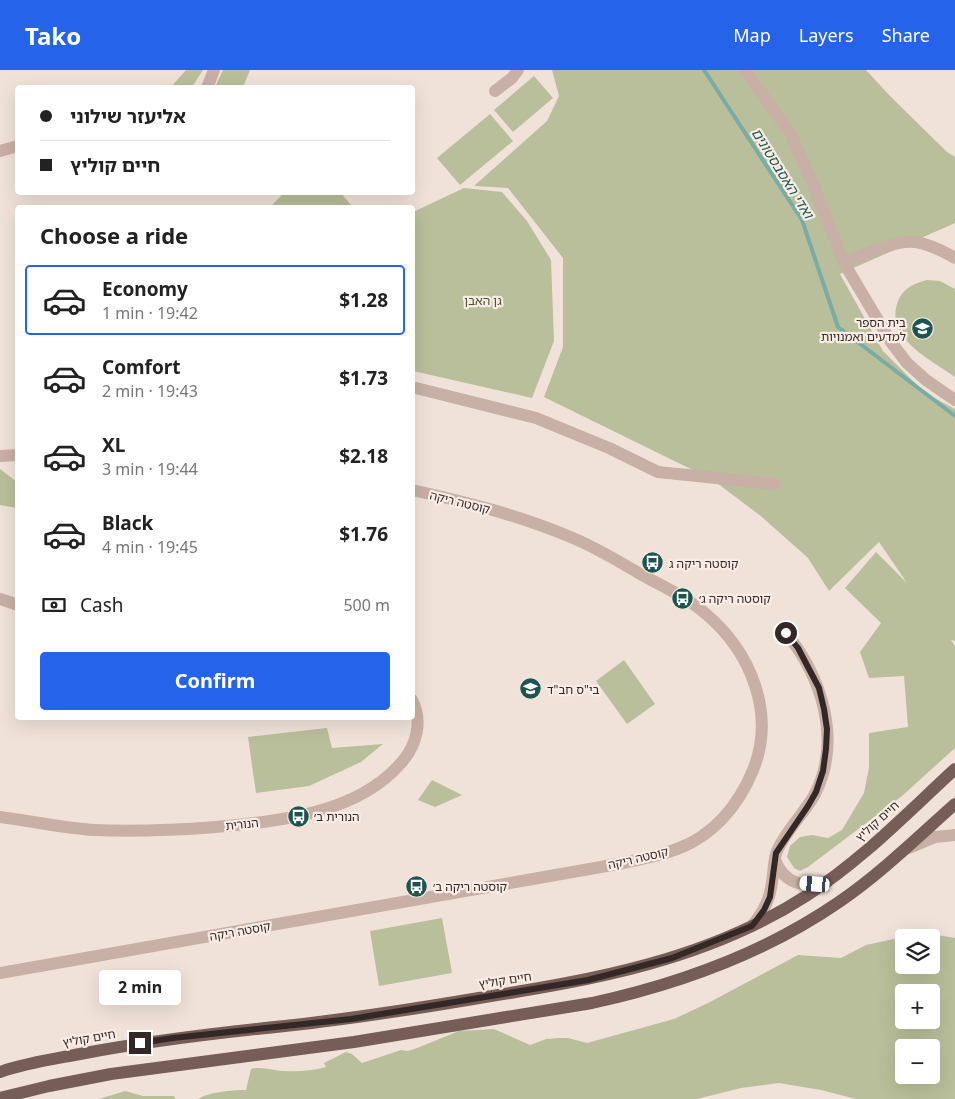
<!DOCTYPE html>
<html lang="en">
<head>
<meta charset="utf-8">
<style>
	body { margin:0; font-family:"Noto Sans","Noto Sans Hebrew",sans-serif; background:#f2f2f2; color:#222; height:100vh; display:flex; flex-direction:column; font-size:19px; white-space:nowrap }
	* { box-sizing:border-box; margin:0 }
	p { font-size:16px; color:#767676 }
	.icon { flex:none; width:28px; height:28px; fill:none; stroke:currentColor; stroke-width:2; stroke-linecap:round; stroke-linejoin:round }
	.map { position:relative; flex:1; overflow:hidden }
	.panel { position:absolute; left:15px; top:135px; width:400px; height:515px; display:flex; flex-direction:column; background:#fff; border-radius:5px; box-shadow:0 5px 20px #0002 }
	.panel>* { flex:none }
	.guide { position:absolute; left:15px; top:15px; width:400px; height:110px; border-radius:5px; box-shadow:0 5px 20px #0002; display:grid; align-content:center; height:110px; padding:0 25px; background:#fff }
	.tools { position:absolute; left:895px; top:859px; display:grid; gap:10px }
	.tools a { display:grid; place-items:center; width:45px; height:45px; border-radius:5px; background:#fff; box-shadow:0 5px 20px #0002; font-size:25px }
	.end { position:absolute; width:22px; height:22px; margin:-11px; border:6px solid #342827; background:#fff; box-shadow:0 0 0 2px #fff }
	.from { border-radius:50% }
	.bubble { position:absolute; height:35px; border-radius:5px; background:#fff; box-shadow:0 5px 20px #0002; font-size:16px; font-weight:700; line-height:35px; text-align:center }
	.car { position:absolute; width:15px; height:30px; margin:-15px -8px; border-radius:6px; box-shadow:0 0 4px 1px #0007; background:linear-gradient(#fff 24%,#345 0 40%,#fff 0 76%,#345 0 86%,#fff 0) }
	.guide b { display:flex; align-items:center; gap:18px; height:48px; font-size:19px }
	.guide b+b { border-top:1px solid #e0e0e0 }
	.guide i { width:12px; height:12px; background:#222 }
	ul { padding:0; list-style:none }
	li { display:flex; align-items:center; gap:15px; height:70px; margin:0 10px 8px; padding:0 15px; border:2px solid transparent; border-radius:5px }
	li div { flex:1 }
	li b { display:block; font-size:19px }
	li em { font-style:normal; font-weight:700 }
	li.active { border-color:#2563eb }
	li>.icon { width:45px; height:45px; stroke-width:1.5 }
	h2 { padding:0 25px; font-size:22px; line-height:60px }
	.pay { display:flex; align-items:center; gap:12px; height:55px; padding:0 25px; font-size:19px }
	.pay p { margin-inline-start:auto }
	.action { display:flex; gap:10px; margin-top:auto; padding:10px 25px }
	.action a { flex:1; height:58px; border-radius:5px; background:#2563eb; color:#fff; font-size:20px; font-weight:700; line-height:58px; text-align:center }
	header { display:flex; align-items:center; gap:30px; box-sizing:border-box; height:70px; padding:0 25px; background:#2563eb; color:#fff }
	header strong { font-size:24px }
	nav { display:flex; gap:28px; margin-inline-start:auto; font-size:18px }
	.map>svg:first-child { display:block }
</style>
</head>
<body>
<header>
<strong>Tako</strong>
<nav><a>Map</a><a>Layers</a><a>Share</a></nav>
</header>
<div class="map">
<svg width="955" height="1029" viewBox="0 0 955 1029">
	<rect width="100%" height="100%" fill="#f0e2d9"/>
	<g fill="#b9bf9a" fill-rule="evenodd">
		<polygon points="186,0 203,0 192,17 171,17"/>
		<polygon points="223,0 250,0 243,17 215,17"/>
		<polygon points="552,0 866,0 890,26 947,82 955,87 955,153 840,204 883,281 925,323 955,339 955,571 951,570 955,576 955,678 902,726 808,797 800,801 794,798 787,787 790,776 800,767 812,765 828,768 842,760 864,723 869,698 869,663 908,657 904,606 869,608 860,582 881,553 845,518 876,482 907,513 879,472 829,521 808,488 762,447 713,410 544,327 563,277 563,188 508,118 474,116 547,51 559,26"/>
		<polygon points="534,6 553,28 513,62 494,40"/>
		<polygon points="490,44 513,71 460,115 437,88"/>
		<polygon points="464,118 502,122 527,151 551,190 554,271 532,328 413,301 413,142"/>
		<polygon points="285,122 341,123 351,135 349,138 270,137"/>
		<path d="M927 210 940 211 955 219V307C930 289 884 268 898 231 903 218 915 213 927 210Z"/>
		<polygon points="0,399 17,412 17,438 0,435"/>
		<polygon points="624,590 655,634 627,654 596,611"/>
		<polygon points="327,658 332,678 383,674 361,692 309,716 256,723 248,667"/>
		<polygon points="432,710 462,725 435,737 418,730"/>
		<polygon points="442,848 452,903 379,916 370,861"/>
		<path d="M917 864H931L955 868V1029H856L821 1020 779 1013 741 1018 697 1029H198C209 1022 232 1020 246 1020L251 999C262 996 271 1000 282 1001 298 1002 311 1001 326 997L324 993 346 982 352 984 362 993 401 980 408 981 417 978 459 961 494 959 530 975 546 969 559 968H568L587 973 674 949 708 933 798 885 841 888 866 875ZM904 868H931V895H904ZM904 922H931V950H904ZM904 978H931V1005H904Z"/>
		<polygon points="125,1021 143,1026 174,1026 176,1029 99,1029"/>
	</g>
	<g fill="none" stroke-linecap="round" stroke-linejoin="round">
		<polyline stroke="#79aca6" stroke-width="4" points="704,0 802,150 838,257 955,346"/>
		<g stroke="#c8b0a6" stroke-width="12">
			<polyline points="745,0 790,63 812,112 844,193 891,272 907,293 926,310 955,330"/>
			<polyline points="207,18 214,0"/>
			<polyline points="495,21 512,8 518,0"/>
			<polyline points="0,81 18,76"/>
			<path d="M844 193C864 185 894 170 915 172 930 174 943 181 955 188"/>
			<polyline points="412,317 536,348 609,378 658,402 775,414"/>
			<polyline points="0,386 18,385"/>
			<polyline points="0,529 18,535"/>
			<path d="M0 747C31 751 63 758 94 760 135 762 176 760 216 757 279 751 357 744 401 693 417 675 423 651 412 630"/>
			<polyline points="909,778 935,767 955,765"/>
			<path d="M775 790C785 815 803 817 827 812"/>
			<path d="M752 856C766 838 771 827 773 804 774 797 774 788 777 781 786 760 804 744 815 724 842 670 822 607 786 563"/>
			<path d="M0 903 618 794C638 790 658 786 677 779 713 766 739 735 753 700 776 644 751 582 706 544 688 528 664 517 642 505 618 491 594 476 568 466 518 445 466 432 412 420"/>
		</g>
		<g stroke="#765d58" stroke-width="12">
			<path d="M0 1002C26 993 54 989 80 984 148 971 216 963 285 956 350 949 414 939 479 928 593 910 707 890 806 826 861 791 907 743 955 699"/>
			<path d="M0 1028 49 1016 111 1004 354 972 592 933C679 914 765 883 839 832 880 804 918 767 955 734"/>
		</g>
	</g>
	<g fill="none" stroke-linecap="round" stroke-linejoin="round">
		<polyline stroke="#342827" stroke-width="6" points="140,973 173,968 351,949 588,910 672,888 752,856 764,840 770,827 776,783 808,736 816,722 823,701 826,679 827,659 824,639 819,618 798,578 786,563"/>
	</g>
	<defs>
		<symbol id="school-disc" viewBox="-11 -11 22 22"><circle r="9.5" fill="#1e544e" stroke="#f8ece5"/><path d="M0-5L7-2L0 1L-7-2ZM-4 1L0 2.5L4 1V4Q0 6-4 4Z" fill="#fff"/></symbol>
		<symbol id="bus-disc" viewBox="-11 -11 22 22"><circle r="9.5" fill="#1e544e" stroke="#f8ece5"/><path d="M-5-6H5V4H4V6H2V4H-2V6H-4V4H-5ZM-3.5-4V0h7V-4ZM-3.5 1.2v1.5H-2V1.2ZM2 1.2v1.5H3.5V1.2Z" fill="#fff"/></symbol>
	</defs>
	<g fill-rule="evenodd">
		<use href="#school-disc" x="910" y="246" width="25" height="25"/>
		<use href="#bus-disc" x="640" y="480" width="25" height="25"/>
		<use href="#bus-disc" x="670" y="516" width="25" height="25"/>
		<use href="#school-disc" x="518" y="606" width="25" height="25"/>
		<use href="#bus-disc" x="286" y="734" width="25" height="25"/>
		<use href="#bus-disc" x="404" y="804" width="25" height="25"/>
	</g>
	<g text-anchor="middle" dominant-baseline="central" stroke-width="4.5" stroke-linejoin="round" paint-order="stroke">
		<g font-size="12" fill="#4a512b" stroke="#f8ece5">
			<text x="483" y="230">גן האבן</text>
		</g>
		<g font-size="12" fill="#342827" stroke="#f8ece5" text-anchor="start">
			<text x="906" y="252" text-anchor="end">בית הספר<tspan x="906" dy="14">למדעים ואמנויות</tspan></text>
			<text x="669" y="493">קוסטה ריקה ג</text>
			<text x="699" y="528">קוסטה ריקה ג׳</text>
			<text x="547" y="619">בי"ס חב"ד</text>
			<text x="314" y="746">הנורית ב׳</text>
			<text x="433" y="816">קוסטה ריקה ב׳</text>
		</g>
		<g font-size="12" fill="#342827" stroke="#f8ece5">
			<text transform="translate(460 432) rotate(14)">קוסטה ריקה</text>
			<text transform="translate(877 751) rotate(-42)">חיים קוליץ</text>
			<text transform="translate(242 754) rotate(-6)">הנורית</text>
			<text transform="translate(638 788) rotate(-13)">קוסטה ריקה</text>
			<text transform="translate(240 861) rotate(-10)">קוסטה ריקה</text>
			<text transform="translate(505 910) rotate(-9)">חיים קוליץ</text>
			<text transform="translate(89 968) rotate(-10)">חיים קוליץ</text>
		</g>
		<g font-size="14" font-style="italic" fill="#1e544e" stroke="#f8ece5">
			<text transform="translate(783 103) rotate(58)">ואדי האסבסטונים</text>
		</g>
	</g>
</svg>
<div class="tools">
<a><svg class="icon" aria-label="layers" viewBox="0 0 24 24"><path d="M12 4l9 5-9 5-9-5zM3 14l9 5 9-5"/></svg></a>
<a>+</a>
<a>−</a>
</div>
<i class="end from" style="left:786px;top:563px"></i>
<i class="end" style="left:140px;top:973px"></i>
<div class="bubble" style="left:99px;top:900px;width:82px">2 min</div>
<i class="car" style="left:815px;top:814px;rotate:275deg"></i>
<div class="guide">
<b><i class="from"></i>אליעזר שילוני</b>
<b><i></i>חיים קוליץ</b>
</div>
<section class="panel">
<h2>Choose a ride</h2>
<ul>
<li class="active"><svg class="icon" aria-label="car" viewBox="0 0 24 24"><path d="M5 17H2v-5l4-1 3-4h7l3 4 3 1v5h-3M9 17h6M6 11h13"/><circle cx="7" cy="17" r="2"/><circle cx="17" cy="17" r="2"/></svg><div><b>Economy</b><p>1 min · 19:42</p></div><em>$1.28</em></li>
<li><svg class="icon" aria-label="car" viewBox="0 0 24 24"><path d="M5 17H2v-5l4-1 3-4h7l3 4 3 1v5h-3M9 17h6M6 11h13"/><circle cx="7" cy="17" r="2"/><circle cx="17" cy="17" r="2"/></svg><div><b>Comfort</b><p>2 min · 19:43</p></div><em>$1.73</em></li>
<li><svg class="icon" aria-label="car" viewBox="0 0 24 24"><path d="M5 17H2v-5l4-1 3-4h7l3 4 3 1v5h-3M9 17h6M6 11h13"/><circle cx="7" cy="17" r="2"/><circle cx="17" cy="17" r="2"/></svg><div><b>XL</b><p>3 min · 19:44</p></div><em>$2.18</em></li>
<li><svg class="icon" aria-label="car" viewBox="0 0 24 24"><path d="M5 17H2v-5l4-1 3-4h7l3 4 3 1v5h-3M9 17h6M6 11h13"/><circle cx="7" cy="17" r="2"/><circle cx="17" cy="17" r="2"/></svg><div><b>Black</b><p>4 min · 19:45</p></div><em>$1.76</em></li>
</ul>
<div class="pay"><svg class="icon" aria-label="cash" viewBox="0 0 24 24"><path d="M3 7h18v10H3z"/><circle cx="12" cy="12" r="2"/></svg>Cash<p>500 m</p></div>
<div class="action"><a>Confirm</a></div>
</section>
</div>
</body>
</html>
